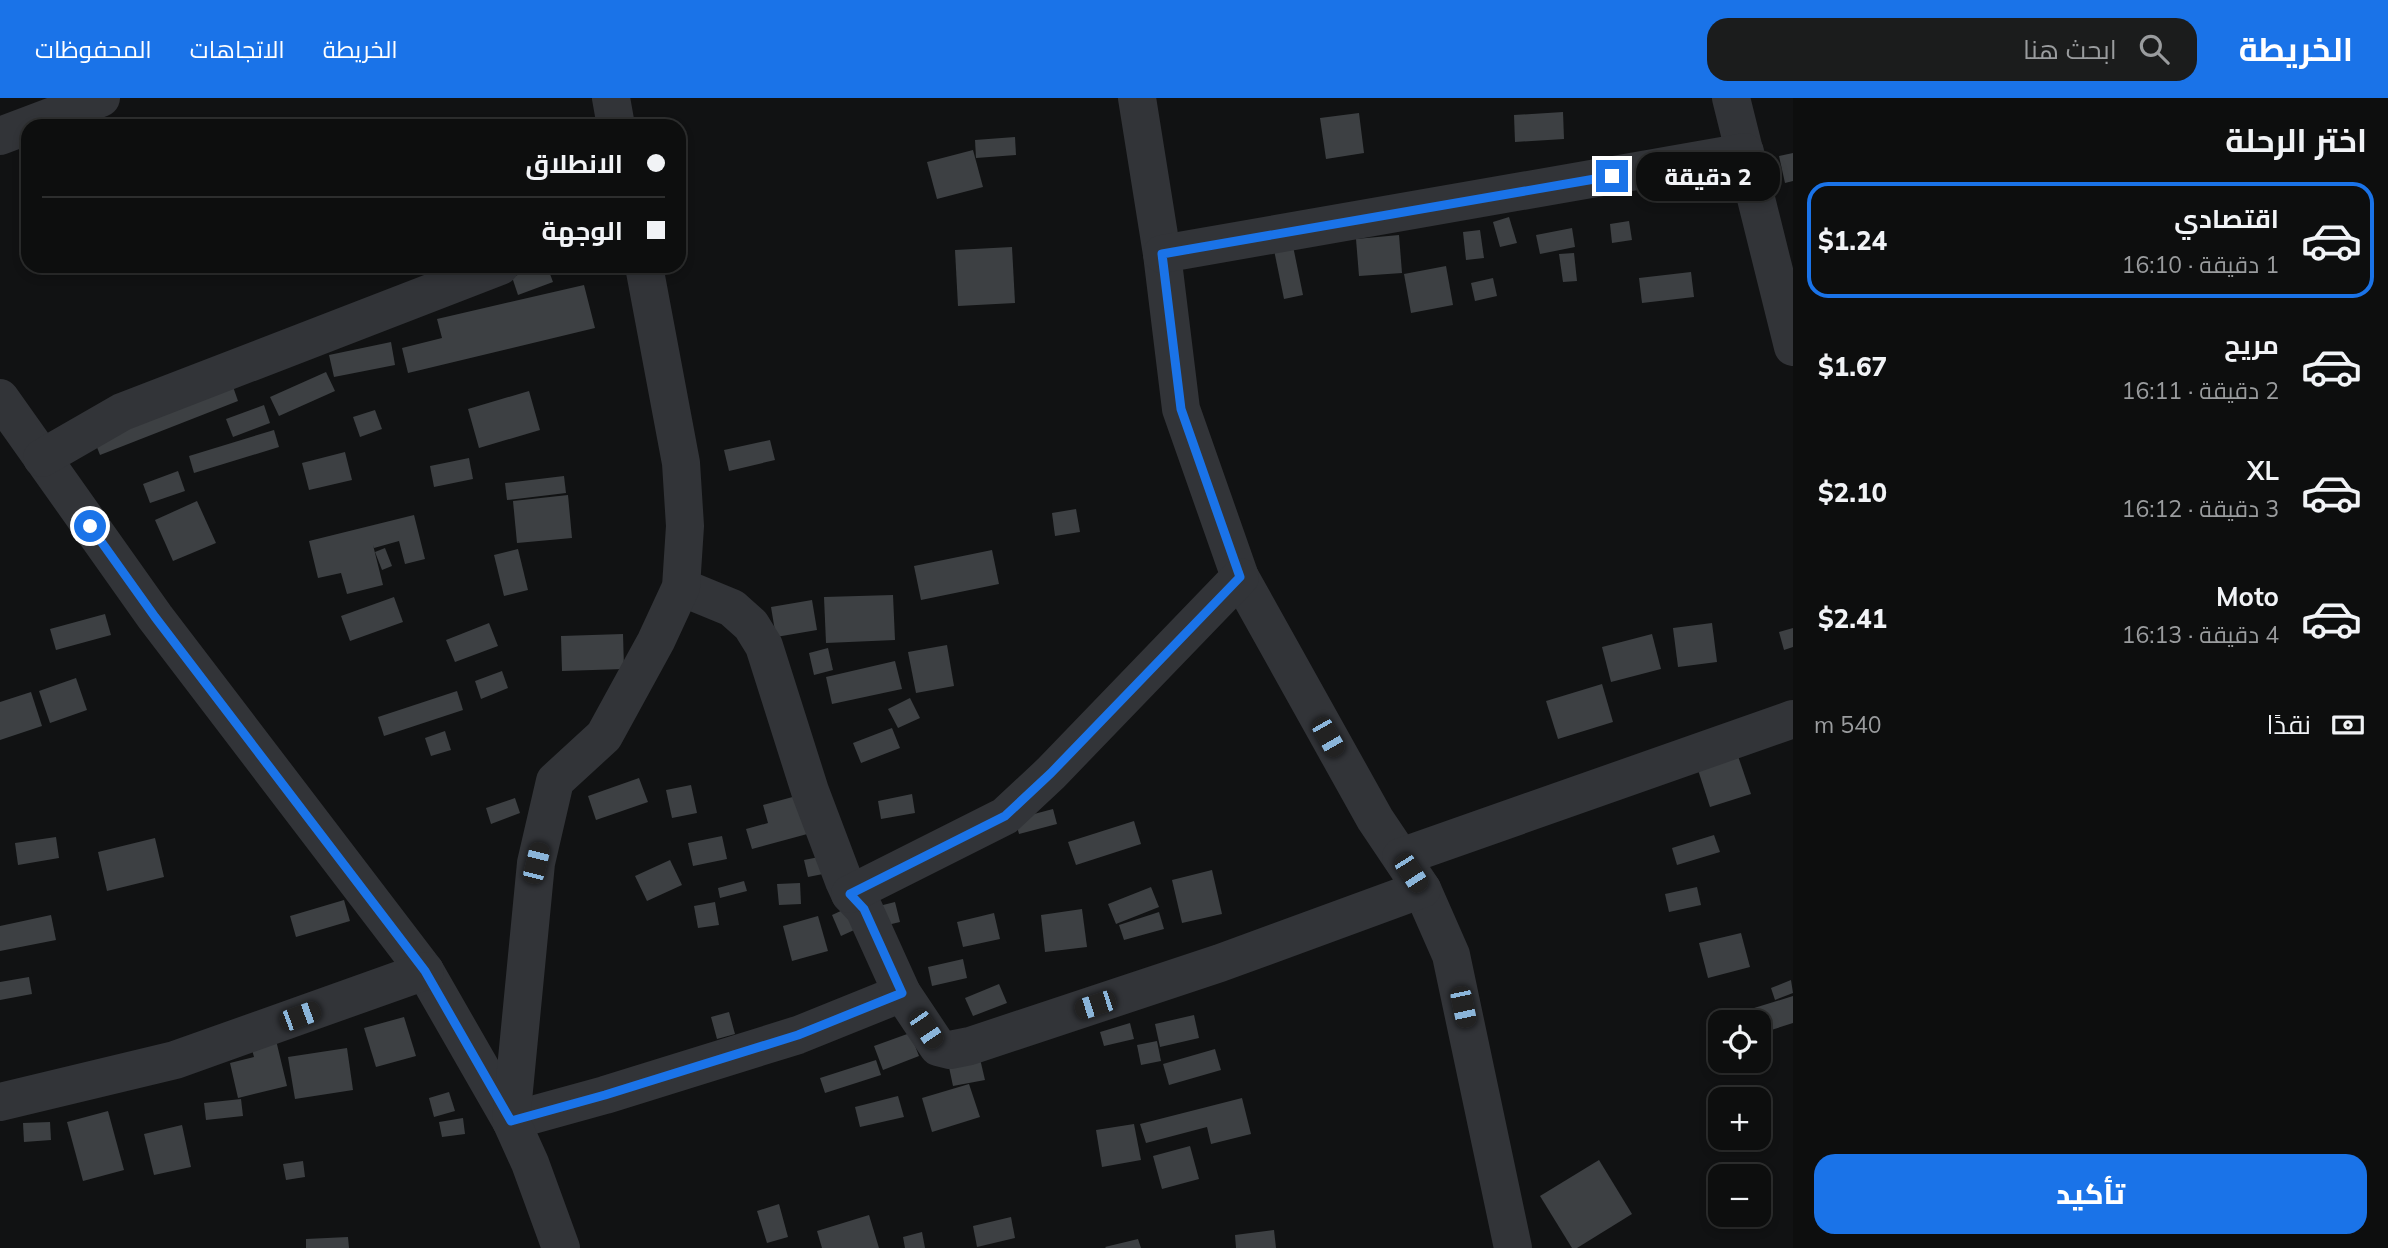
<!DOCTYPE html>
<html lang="ar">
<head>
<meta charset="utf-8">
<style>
	body { margin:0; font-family:Mulish,Cairo,sans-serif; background:#1b1c1c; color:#f1f3f6; direction:rtl; height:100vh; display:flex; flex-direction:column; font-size:26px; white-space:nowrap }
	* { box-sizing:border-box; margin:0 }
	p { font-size:23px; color:#9a9c9e }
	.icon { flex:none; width:38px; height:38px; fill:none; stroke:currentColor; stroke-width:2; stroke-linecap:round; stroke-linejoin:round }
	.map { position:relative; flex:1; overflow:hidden; direction:ltr }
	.panel { display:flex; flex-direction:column; background:#0d0e0e; width:595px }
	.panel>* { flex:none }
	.guide { position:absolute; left:21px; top:21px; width:665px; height:154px; border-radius:21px; box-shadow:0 4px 10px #0003,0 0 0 2px #2d2e2e; direction:rtl; display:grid; align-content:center; height:154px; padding:0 21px; background:#0d0e0e }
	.buttons { position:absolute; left:1708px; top:912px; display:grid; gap:14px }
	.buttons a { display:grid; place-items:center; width:63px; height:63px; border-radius:14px; background:#0d0e0e; box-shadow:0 4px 10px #0003,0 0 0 2px #2d2e2e; font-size:35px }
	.end { position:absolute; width:32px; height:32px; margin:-16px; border:9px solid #1a73e8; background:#fff; box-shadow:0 0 0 4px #fff }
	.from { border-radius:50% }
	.bubble { position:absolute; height:49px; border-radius:21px; background:#0d0e0e; box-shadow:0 4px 10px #0003,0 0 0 2px #2d2e2e; font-size:23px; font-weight:800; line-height:49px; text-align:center; direction:rtl }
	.car { position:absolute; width:21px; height:42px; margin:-21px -10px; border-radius:9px; box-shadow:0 0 5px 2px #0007; background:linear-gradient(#222 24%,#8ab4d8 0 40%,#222 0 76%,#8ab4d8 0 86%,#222 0) }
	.guide b { display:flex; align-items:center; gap:24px; height:66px; font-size:26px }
	.guide b+b { border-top:2px solid #2d2e2e }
	.guide i { width:18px; height:18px; background:#f1f3f6 }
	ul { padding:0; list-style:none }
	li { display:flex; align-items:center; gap:21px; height:116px; margin:0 14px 10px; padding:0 7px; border:4px solid transparent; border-radius:21px }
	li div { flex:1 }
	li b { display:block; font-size:26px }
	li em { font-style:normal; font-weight:800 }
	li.current { border-color:#1a73e8 }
	li>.icon { width:63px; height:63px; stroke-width:1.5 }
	h2 { padding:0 21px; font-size:32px; line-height:84px }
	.pay { display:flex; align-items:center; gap:18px; height:77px; padding:0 21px; font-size:26px }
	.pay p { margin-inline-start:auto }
	.primary-button { display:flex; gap:14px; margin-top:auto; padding:14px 21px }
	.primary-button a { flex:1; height:80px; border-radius:21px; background:#1a73e8; color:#fff; font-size:28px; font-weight:800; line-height:80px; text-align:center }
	header { display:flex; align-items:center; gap:42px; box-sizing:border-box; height:98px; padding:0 35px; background:#1a73e8; color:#fff }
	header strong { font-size:33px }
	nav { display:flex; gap:38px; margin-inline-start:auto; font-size:24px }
	.search { width:490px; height:63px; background:#1b1c1c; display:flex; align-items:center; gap:18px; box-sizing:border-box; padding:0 24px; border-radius:21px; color:#9a9c9e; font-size:26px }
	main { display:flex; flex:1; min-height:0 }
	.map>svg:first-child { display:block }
</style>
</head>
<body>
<header>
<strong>الخريطة</strong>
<div class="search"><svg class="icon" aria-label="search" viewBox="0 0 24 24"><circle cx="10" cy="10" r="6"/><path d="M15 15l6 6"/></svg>ابحث هنا</div>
<nav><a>الخريطة</a><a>الاتجاهات</a><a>المحفوظات</a></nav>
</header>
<main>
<section class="panel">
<h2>اختر الرحلة</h2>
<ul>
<li class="current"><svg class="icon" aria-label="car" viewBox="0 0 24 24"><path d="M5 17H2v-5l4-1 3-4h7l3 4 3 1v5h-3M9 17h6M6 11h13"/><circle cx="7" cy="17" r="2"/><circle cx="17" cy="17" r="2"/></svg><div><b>اقتصادي</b><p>1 دقيقة · 16:10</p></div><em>$1.24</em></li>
<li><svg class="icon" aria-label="car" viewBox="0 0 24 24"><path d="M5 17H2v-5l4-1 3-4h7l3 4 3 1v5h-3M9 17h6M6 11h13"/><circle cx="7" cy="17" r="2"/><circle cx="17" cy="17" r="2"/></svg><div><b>مريح</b><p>2 دقيقة · 16:11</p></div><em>$1.67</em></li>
<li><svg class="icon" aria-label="car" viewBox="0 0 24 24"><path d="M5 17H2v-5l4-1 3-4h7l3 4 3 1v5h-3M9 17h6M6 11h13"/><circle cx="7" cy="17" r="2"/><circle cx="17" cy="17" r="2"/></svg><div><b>XL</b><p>3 دقيقة · 16:12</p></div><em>$2.10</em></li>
<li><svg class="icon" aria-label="car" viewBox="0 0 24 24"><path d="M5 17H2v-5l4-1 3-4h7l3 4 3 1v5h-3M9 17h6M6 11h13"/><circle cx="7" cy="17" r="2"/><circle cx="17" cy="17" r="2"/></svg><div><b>Moto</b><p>4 دقيقة · 16:13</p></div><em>$2.41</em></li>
</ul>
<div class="pay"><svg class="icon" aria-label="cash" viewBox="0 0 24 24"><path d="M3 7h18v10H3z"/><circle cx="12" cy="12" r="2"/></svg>نقدًا<p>540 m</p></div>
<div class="primary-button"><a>تأكيد</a></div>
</section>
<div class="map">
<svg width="1793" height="1150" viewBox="0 0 1793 1150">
	<rect width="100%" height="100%" fill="#111213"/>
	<g fill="#3d4043">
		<polygon points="1563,14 1564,41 1515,44 1514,17"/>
		<polygon points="1359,15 1364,55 1326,61 1320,20"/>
		<polygon points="1015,39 1016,57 976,60 975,42"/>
		<polygon points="973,52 983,89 937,101 927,64"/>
		<polygon points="1793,55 1793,83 1785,85 1779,58"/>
		<polygon points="1509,119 1517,145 1500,149 1493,124"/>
		<polygon points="1629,123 1632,142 1612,145 1610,126"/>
		<polygon points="1572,130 1575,149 1540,156 1536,137"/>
		<polygon points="1480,132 1484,160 1466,162 1463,134"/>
		<polygon points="1399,137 1402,175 1359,178 1356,141"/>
		<polygon points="1293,148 1303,197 1284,201 1274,152"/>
		<polygon points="1012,149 1015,205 958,208 955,152"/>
		<polygon points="1574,155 1577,183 1563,184 1559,156"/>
		<polygon points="543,168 547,168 553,184 518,197 512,179"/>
		<polygon points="1446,168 1453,207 1411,215 1404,176"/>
		<polygon points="1691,174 1694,199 1642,205 1639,180"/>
		<polygon points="1493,180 1497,198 1475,203 1471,185"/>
		<polygon points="584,187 595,230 408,275 402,250 442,240 437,221"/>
		<polygon points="391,244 395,267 334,279 329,257"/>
		<polygon points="326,274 335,293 279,318 270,299"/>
		<polygon points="230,280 238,303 100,357 91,334"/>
		<polygon points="529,293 540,332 479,350 468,311"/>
		<polygon points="264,307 270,325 233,339 226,321"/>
		<polygon points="375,312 382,331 360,339 353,319"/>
		<polygon points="274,332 279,349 194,375 189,358"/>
		<polygon points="770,342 775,362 729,373 724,352"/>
		<polygon points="345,354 352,382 309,392 302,365"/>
		<polygon points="469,360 473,381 434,389 430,368"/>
		<polygon points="178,373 185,393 150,405 143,386"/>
		<polygon points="564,378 566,395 507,402 505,385"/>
		<polygon points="568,397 572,440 517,445 513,403"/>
		<polygon points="197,403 216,445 173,463 155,422"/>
		<polygon points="1076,411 1080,434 1055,438 1052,415"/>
		<polygon points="414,417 425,461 405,466 399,443 374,450 373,447 383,487 347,496 341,475 318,480 309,443"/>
		<polygon points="385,450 392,468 382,472 375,454"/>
		<polygon points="518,451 528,492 504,498 494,457"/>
		<polygon points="992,452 999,486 921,502 914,468"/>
		<polygon points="893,497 895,542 826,545 824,499"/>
		<polygon points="394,499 403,524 350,543 341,518"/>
		<polygon points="812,502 817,532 776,539 771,509"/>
		<polygon points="105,516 111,537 56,552 50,531"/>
		<polygon points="489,525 498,548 455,564 446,542"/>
		<polygon points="1712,525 1717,564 1678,569 1673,530"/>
		<polygon points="1793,530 1793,549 1784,552 1779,534"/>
		<polygon points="623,536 624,571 562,573 561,538"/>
		<polygon points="1652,536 1661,571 1611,584 1602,549"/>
		<polygon points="947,547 954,588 916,595 908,554"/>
		<polygon points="828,550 833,572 814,577 809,555"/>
		<polygon points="895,563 902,591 832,606 826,579"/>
		<polygon points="502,573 508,590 481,601 475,583"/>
		<polygon points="76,580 87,612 50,625 39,593"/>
		<polygon points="1602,586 1613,624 1558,641 1546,603"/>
		<polygon points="457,593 463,612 384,638 378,619"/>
		<polygon points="31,594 42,628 0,642 0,604"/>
		<polygon points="910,600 920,620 898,630 888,611"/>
		<polygon points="892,630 900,650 861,665 853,645"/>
		<polygon points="445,633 451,652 431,658 425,640"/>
		<polygon points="1738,658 1751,696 1710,709 1698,672"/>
		<polygon points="639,680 648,704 596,722 588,698"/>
		<polygon points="691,687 697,715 672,720 666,692"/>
		<polygon points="912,696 915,715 881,721 878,703"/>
		<polygon points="800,697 811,735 752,751 746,731 768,725 763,707"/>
		<polygon points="515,700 520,715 491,726 486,710"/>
		<polygon points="1053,711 1057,726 1019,736 1015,721"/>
		<polygon points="1134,723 1141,746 1076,767 1068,744"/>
		<polygon points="1714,737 1720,754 1677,767 1672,750"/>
		<polygon points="722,738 727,761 693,768 688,745"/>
		<polygon points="56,739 59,760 18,767 15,745"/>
		<polygon points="155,740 164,779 107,793 98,754"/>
		<polygon points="829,757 833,774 808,779 804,762"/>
		<polygon points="670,762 682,787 647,803 635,778"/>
		<polygon points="1212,772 1222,816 1182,825 1172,782"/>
		<polygon points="744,783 747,793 720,800 718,790"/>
		<polygon points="800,785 801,806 779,807 777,786"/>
		<polygon points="1151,789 1159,809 1116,826 1108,806"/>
		<polygon points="1697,789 1701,807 1669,814 1665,796"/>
		<polygon points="344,802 350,823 296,839 290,818"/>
		<polygon points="715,804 719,827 698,830 694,808"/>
		<polygon points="895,804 900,824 879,829 875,809"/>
		<polygon points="856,806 865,827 841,838 832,817"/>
		<polygon points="1082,811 1087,849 1045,854 1041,817"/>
		<polygon points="1159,814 1164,831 1124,842 1119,827"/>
		<polygon points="994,815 1000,841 963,849 957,824"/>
		<polygon points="51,817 56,842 0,853 0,828"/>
		<polygon points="818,818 828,853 792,863 783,828"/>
		<polygon points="1741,835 1750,869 1708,880 1699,845"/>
		<polygon points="963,861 967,880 932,888 928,869"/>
		<polygon points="29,879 32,896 0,902 0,884"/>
		<polygon points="1791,882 1793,895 1775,902 1771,890"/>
		<polygon points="999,886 1007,905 973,918 965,900"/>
		<polygon points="1793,898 1793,925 1759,936 1759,924 1727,924 1725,919"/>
		<polygon points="729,914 735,936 717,941 711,919"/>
		<polygon points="1194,917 1199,940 1160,949 1155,926"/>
		<polygon points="404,919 416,958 376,969 364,930"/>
		<polygon points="1130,925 1134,941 1104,948 1100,934"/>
		<polygon points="910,935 919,958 883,972 874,948"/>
		<polygon points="275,938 287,988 238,1000 230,965 254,959 250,944"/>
		<polygon points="1157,943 1161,963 1141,967 1137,947"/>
		<polygon points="977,948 985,982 953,988 946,955"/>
		<polygon points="347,950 353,992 295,1001 288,959"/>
		<polygon points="1215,951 1221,972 1169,987 1163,966"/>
		<polygon points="876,962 881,977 825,995 820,980"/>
		<polygon points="969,986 980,1019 932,1034 922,1000"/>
		<polygon points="449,994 455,1013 434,1019 429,1000"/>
		<polygon points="898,998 904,1019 860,1029 855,1009"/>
		<polygon points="1242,1000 1251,1036 1211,1046 1207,1029 1146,1045 1140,1026"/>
		<polygon points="241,1001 243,1018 206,1022 204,1005"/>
		<polygon points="108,1013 124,1072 83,1083 67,1024"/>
		<polygon points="463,1020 465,1036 442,1039 439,1024"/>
		<polygon points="50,1024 51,1042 24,1044 23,1025"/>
		<polygon points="1134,1026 1141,1062 1102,1069 1096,1032"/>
		<polygon points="182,1027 191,1069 154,1077 144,1036"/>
		<polygon points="1190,1048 1199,1081 1162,1091 1153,1058"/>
		<polygon points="1599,1062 1632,1116 1577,1150 1572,1150 1540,1098"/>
		<polygon points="303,1063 305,1079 286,1082 283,1066"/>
		<polygon points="779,1106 788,1139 767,1145 757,1113"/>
		<polygon points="869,1117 879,1150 822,1150 817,1133"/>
		<polygon points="1011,1119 1015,1140 977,1149 973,1128"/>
		<polygon points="1274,1132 1276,1150 1236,1150 1235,1137"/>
		<polygon points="922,1134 925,1150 905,1150 903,1139"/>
		<polygon points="348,1139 349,1150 306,1150 306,1141"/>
		<polygon points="1138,1141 1141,1150 1106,1150 1105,1149"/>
	</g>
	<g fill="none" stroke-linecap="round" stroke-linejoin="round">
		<g stroke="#323438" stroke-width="38">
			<polyline points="611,0 616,28"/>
			<polyline points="1137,0 1162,156 1181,311 1240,479 1375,721 1422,791 1451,857 1513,1150"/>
			<polyline points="1731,0 1793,249"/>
			<polyline points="0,38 101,0"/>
			<polyline points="1162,156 1745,54"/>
			<polyline points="0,300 155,519 425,873 511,1023 605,997 798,937 902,895"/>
			<polyline points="42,360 122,314 500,168"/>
			<polyline points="681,489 732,510 751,527 764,548 810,693 844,783 850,796 864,811 902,895 938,949 950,952 970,948 1220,865 1422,791"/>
			<polyline points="1401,759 1793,621"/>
			<polyline points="850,796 1005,718 1051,675 1240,479"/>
			<polyline points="0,1004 175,962 425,873"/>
			<polyline points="561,1150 530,1065 511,1023 536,765 555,683 604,638 656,543 681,489 685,428 681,365 644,168"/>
		</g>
	</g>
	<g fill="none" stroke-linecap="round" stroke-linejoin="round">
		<polyline stroke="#1a73e8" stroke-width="9" points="90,428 155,519 425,873 511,1023 605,997 798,937 902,895 864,811 850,796 1005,718 1051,675 1240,479 1181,311 1162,156 1612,78"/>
	</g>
</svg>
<div class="buttons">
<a><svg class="icon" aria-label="locate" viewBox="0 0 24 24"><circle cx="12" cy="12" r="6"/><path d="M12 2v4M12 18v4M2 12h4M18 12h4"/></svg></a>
<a>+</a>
<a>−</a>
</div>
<i class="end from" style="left:90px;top:428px"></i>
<i class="end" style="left:1612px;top:78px"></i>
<div class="bubble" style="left:1636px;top:54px;width:144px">2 دقيقة</div>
<i class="car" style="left:1328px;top:639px;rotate:150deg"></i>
<i class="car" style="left:536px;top:765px;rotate:14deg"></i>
<i class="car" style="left:1411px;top:775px;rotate:147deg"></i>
<i class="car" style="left:1095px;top:907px;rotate:252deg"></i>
<i class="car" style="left:1463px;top:909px;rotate:168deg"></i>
<i class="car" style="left:300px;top:918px;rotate:70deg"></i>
<i class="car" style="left:926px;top:931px;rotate:146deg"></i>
<div class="guide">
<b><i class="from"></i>الانطلاق</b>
<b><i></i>الوجهة</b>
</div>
</div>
</main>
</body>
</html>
